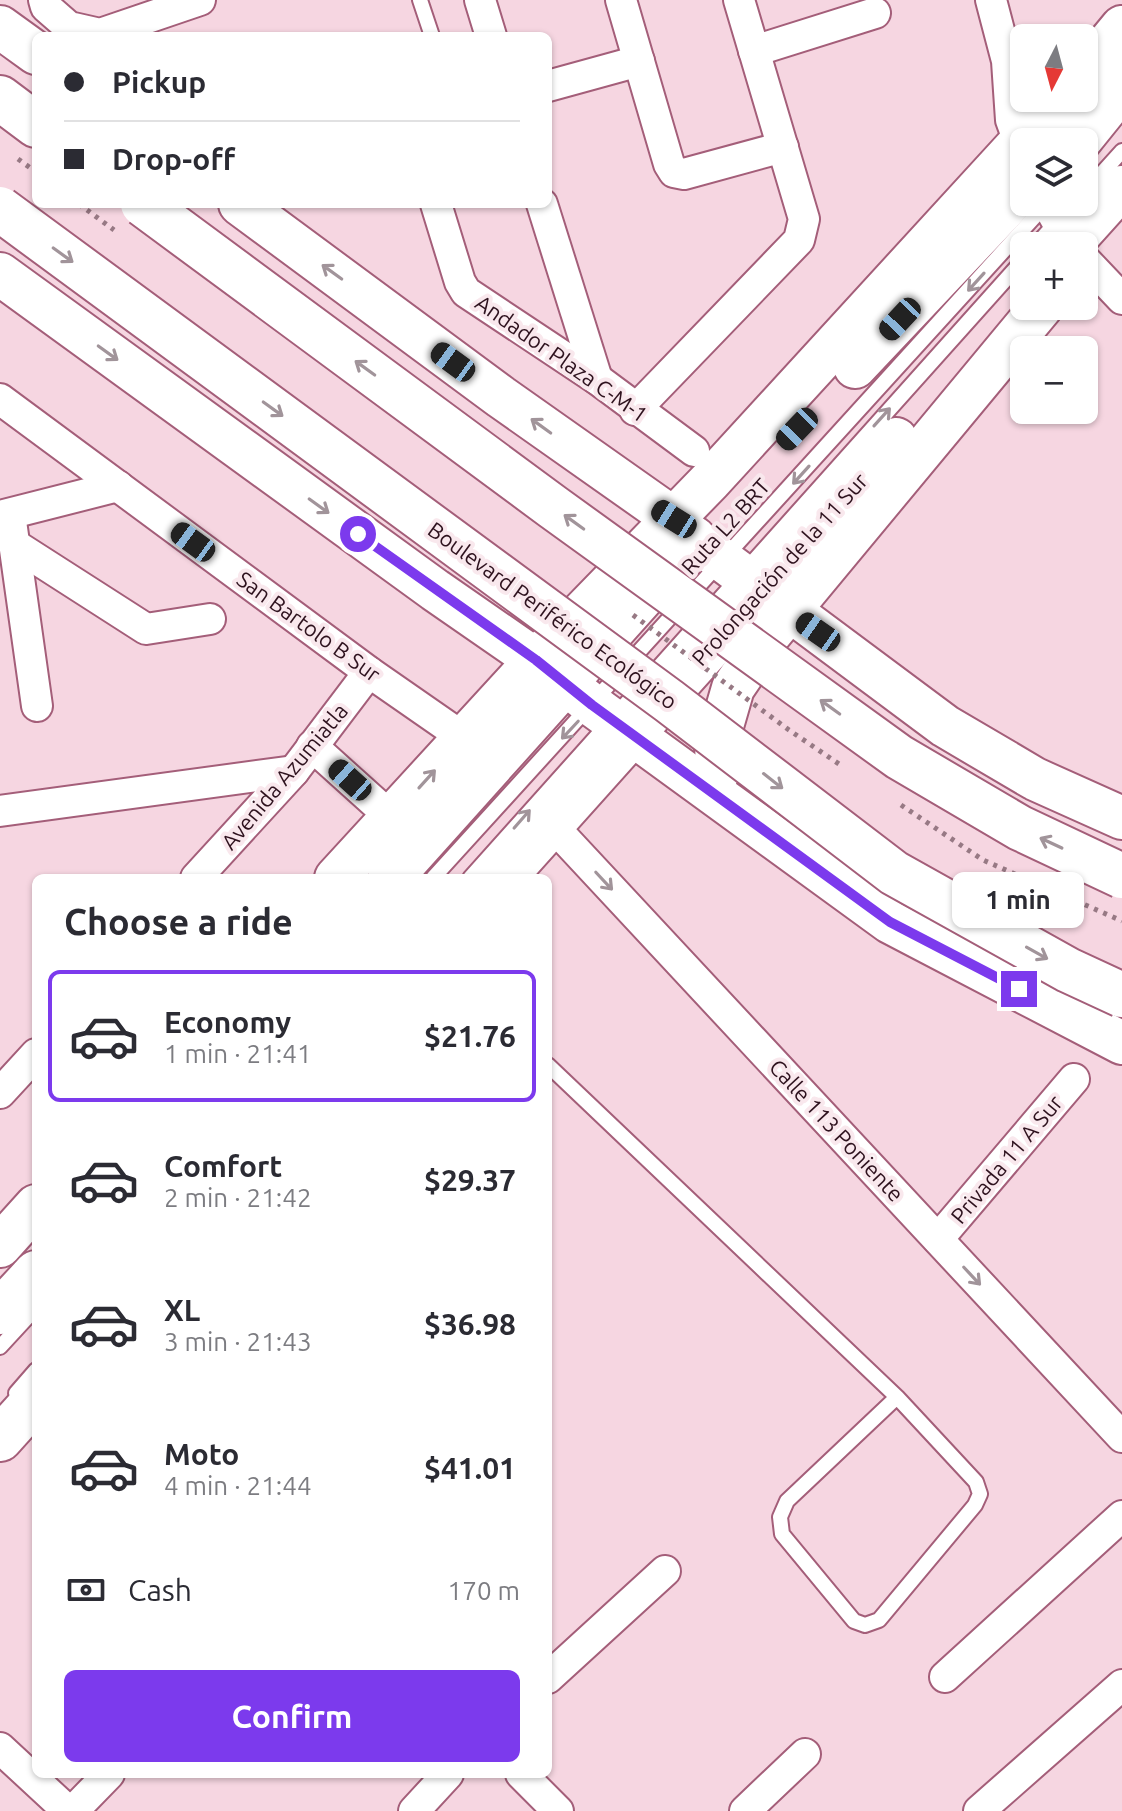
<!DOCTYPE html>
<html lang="en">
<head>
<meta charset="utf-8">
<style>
	body { margin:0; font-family:Ubuntu,sans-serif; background:#f2f2f3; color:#2b2b33; height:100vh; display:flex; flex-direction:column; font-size:30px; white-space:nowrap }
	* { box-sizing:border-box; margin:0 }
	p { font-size:26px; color:#7c7c81 }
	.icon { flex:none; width:44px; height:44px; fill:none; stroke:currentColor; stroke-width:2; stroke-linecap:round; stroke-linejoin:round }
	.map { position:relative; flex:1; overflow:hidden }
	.sheet { position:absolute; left:32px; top:874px; width:520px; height:904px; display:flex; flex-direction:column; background:#fff; border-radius:12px; box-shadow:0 2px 6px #0004 }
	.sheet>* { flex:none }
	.top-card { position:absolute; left:32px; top:32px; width:520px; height:176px; border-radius:12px; box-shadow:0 2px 6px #0004; display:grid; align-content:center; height:176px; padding:0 32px; background:#fff }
	.needle { width:52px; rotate:186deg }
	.tools { position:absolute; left:1010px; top:24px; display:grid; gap:16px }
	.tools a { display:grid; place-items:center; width:88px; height:88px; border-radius:12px; background:#fff; box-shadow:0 2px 6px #0004; font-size:40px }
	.end { position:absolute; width:36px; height:36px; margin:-18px; border:10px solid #7c3aed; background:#fff; box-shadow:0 0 0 4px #fff }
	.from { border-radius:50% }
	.bubble { position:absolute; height:56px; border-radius:12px; background:#fff; box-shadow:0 2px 6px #0004; font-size:26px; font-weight:700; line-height:56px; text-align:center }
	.car { position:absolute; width:24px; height:48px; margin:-24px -12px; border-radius:10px; box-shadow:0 0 6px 2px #0007; background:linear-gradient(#222 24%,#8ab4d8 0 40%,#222 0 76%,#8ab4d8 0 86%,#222 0) }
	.top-card b { display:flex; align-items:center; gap:28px; height:76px; font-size:30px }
	.top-card b+b { border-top:2px solid #e1e1e2 }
	.top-card i { width:20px; height:20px; background:#2b2b33 }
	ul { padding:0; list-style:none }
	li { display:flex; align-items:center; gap:24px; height:132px; margin:0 16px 12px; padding:0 16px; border:4px solid transparent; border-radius:12px }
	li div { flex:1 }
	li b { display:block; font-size:30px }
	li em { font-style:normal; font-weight:700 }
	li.selected { border-color:#7c3aed }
	li>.icon { width:72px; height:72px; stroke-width:1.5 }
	h2 { padding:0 32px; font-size:36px; line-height:96px }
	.pay { display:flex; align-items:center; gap:20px; height:88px; padding:0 32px; font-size:30px }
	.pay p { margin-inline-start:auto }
	.action { display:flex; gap:16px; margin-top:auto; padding:16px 32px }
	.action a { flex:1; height:92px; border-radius:12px; background:#7c3aed; color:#fff; font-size:32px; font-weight:700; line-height:92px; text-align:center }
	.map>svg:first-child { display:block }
</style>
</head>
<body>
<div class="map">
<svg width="1122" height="1811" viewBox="0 0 1122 1811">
	<rect width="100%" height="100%" fill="#f6d6e1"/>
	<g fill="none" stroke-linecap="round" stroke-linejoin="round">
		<defs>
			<g id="lane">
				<polyline points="420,0 432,36"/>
				<polyline points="1084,158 1122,111"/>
				<polyline points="1084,193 1122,151"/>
				<polyline points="1035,246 1075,202"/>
				<polyline points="433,878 1048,202"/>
				<polyline points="470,878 1024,259"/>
				<polyline points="548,1065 897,1397 976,1482 980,1494 975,1505 879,1620 865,1625 854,1621 782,1534 780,1517 787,1501 897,1397"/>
				<polyline points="0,1347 36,1308"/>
				<polyline points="16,1393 36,1370"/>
			</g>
			<g id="street">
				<polyline points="44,0 46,7 69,27 100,34 200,0"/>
				<polyline points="480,0 491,36"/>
				<polyline points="621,0 669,164 674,172 684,174 783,147"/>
				<polyline points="991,0 1007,61 1011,120 1024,156"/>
				<polyline points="754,51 875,13"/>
				<polyline points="548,86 639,61"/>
				<polyline points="1046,202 1071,246"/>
				<polyline points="436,204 460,282 466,292 597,379 694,451"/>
				<polyline points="542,204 597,379"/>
				<polyline points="1084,259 1122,299"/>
				<polyline points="0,399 369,672 464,738"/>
				<polyline points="635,410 799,240 804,219 739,0"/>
				<polyline points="10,514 37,706"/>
				<polyline points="0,516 118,486"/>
				<polyline points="15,545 146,629 210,619"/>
				<polyline points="312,746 392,818"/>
				<polyline points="0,811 294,771"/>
				<polyline points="551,824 1122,1437"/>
				<polyline points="196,878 294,771 369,672"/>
				<polyline points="0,1093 36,1054"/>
				<polyline points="938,1239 1074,1079"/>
				<polyline points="945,1677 1122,1516"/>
				<polyline points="548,1678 665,1571"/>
				<polyline points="0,1748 68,1811"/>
				<polyline points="521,1774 558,1811"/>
				<polyline points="73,1811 109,1774"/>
				<polyline points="414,1811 448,1774"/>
				<polyline points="745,1811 805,1754"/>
				<polyline points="979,1811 1122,1685"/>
			</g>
			<g id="secondary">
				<polyline points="0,27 36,53"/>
				<polyline points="1084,73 1122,27"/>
				<polyline points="1065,142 1122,77"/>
				<polyline points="240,204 501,397 674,519 694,539 945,726 1035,779 1122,818"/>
				<polyline points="1069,246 1122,187"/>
				<polyline points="0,274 435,590 536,660 592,705 890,922 1122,1043"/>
				<polyline points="855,367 1024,188"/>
				<polyline points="761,590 896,439"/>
				<polyline points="718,773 716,747 733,688 769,635 1042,306"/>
				<polyline points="336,878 536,660 710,481 1061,98"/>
				<polyline points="0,1246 36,1206"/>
			</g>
			<g id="primary">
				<polyline points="390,878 694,539"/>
				<polyline points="503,878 761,590"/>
				<polyline points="0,1312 36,1273"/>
				<polyline points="0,1439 36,1399"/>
			</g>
			<polyline id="highway" points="0,98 36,125"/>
		</defs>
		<use href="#lane" stroke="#a45e79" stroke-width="18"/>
		<use href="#street" stroke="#a45e79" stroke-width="34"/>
		<use href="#secondary" stroke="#a45e79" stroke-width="46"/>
		<use href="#primary" stroke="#a45e79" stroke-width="48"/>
		<use href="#highway" stroke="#a45e79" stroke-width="48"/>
		<polyline stroke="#977984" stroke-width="5" stroke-dasharray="4 6" stroke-linecap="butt" points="18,159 36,172"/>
		<use href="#lane" stroke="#fff" stroke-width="14"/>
		<use href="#street" stroke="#fff" stroke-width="30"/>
		<use href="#secondary" stroke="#fff" stroke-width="42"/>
		<use href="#primary" stroke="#fff" stroke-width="44"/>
		<use href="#highway" stroke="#fff" stroke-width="44"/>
		<defs>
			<g id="highway-bridge">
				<polyline points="143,204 553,507 899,757 1020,828 1122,876"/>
				<polyline points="0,209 669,701 894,873 1068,970 1122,995"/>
			</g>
		</defs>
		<use href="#highway-bridge" stroke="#a45e79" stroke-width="48" stroke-linecap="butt"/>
		<g stroke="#977984" stroke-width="5" stroke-dasharray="4 6" stroke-linecap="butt">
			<polyline points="79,204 114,230"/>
			<polyline points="633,615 789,730 842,766"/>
			<polyline points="901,805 983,860 1122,921"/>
		</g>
		<use href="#highway-bridge" stroke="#fff" stroke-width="44"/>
	</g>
	<defs><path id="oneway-shaft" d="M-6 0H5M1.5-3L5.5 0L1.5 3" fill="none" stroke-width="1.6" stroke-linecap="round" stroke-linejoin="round" transform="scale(2)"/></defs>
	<g stroke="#a1949a">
		<use href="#oneway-shaft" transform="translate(63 255) rotate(36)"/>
		<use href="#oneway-shaft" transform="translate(332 272) rotate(-144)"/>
		<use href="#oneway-shaft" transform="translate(976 282) rotate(132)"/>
		<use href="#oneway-shaft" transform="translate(108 353) rotate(36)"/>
		<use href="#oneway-shaft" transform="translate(365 368) rotate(-144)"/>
		<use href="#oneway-shaft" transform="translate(273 409) rotate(36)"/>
		<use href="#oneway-shaft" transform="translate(882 417) rotate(-48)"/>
		<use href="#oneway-shaft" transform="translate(541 426) rotate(-144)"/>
		<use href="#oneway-shaft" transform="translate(801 475) rotate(132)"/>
		<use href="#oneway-shaft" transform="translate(319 506) rotate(36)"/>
		<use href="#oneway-shaft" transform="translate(574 522) rotate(-144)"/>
		<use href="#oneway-shaft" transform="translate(830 707) rotate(-144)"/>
		<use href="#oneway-shaft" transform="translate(570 730) rotate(133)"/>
		<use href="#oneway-shaft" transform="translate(427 779) rotate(-48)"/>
		<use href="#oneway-shaft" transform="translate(773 781) rotate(38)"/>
		<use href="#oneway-shaft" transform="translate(522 819) rotate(-49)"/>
		<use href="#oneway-shaft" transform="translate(1051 843) rotate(-155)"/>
		<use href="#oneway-shaft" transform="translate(604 881) rotate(47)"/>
		<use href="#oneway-shaft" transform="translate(1037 953) rotate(29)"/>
		<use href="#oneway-shaft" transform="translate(972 1276) rotate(47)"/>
	</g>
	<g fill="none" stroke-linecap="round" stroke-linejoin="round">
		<polyline stroke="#7c3aed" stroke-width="10" points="358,534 536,660 592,705 890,922 1019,989"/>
	</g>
	<g text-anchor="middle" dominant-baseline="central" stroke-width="8" stroke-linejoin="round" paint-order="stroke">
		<g font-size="22" fill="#2e121e" stroke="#f9e8ed">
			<text transform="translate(562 358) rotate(35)">Andador Plaza C-M-1</text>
			<text transform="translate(725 526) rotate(-48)">Ruta L2 BRT</text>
			<text transform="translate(779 569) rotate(-48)">Prolongación de la 11 Sur</text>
			<text transform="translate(553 615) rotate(36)">Boulevard Periférico Ecológico</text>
			<text transform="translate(309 626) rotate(36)">San Bartolo B Sur</text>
			<text transform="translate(284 776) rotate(-50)">Avenida Azumiatla</text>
			<text transform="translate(837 1130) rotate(47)">Calle 113 Poniente</text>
			<text transform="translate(1006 1159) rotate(-50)">Privada 11 A Sur</text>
		</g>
	</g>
</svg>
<div class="tools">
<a><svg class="needle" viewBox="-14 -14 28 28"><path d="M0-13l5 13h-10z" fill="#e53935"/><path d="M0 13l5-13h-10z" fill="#7c7c81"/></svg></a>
<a><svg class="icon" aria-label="layers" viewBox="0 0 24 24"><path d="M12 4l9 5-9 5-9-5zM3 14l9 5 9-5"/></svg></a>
<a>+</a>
<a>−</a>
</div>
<i class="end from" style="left:358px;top:534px"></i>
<i class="end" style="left:1019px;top:989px"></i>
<div class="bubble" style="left:952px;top:872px;width:132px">1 min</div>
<i class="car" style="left:900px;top:319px;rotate:223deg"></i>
<i class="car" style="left:453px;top:362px;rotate:306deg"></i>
<i class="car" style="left:797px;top:429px;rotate:224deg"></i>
<i class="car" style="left:674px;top:519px;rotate:302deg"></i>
<i class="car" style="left:193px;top:542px;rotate:306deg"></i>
<i class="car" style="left:818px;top:632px;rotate:305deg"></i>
<i class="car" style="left:350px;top:780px;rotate:312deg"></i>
<div class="top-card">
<b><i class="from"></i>Pickup</b>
<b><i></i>Drop-off</b>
</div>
<section class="sheet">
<h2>Choose a ride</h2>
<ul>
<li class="selected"><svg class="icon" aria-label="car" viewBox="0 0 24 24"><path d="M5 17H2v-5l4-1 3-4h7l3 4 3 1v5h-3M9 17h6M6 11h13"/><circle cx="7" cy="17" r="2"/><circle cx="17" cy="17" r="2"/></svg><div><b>Economy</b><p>1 min · 21:41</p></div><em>$21.76</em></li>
<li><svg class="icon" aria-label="car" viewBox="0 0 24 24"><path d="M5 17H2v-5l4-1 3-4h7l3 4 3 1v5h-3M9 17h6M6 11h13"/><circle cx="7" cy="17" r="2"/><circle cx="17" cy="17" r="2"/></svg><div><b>Comfort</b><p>2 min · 21:42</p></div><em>$29.37</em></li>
<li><svg class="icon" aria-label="car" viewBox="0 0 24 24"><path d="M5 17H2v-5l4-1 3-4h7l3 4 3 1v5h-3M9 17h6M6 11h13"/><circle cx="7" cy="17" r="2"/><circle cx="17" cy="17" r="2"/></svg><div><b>XL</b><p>3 min · 21:43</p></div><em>$36.98</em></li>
<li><svg class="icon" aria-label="car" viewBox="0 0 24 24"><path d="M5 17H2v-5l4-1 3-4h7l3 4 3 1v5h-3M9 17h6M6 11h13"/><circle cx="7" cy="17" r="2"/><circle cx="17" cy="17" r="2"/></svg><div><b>Moto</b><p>4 min · 21:44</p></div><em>$41.01</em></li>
</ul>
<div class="pay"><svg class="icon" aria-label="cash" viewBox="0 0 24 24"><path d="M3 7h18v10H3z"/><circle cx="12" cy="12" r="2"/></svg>Cash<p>170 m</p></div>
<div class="action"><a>Confirm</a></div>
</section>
</div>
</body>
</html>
